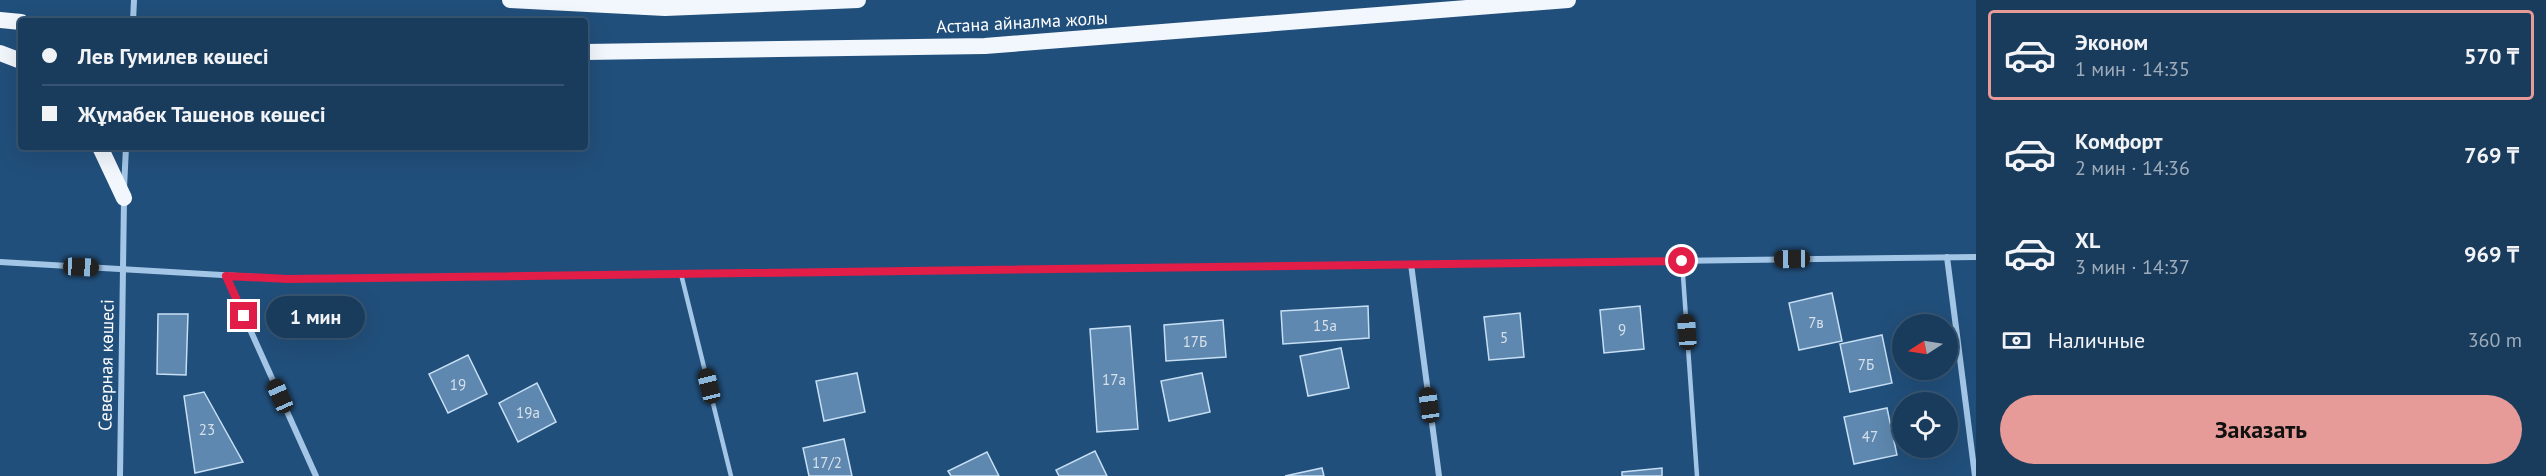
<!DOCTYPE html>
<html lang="ru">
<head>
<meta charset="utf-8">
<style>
	body { margin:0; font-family:"PT Sans",sans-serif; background:#224262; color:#f1f3f6; height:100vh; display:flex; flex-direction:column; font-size:22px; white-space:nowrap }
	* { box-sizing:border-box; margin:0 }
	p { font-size:20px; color:#9fadbb }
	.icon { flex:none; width:33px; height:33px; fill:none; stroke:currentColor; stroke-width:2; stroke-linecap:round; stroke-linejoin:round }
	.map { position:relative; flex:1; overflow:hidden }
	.side { display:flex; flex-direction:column; background:#193b5c; width:570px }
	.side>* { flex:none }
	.top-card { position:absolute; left:18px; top:18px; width:570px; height:132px; border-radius:6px; box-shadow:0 6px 24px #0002,0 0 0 2px #375572; display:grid; align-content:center; height:132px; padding:0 24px; background:#193b5c }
	.needle { width:39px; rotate:258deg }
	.controls { position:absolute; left:1892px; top:314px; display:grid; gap:12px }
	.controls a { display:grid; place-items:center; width:66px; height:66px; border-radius:50%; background:#193b5c; box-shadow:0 6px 24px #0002,0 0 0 2px #375572; font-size:30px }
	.end { position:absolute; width:27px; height:27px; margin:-14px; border:8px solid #e11d48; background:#fff; box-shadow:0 0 0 3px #fff }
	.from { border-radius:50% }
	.bubble { position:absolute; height:42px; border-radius:21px; background:#193b5c; box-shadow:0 6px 24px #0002,0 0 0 2px #375572; font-size:20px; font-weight:700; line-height:42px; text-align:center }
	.car { position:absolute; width:18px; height:36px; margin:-18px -9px; border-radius:8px; box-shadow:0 0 4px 2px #0007; background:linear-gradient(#222 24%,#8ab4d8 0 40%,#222 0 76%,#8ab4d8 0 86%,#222 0) }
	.top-card b { display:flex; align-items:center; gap:21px; height:57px; font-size:22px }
	.top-card b+b { border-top:2px solid #375572 }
	.top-card i { width:15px; height:15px; background:#f1f3f6 }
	ul { padding:10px 0 0; list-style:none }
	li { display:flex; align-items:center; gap:18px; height:90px; margin:0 12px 9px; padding:0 12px; border:3px solid transparent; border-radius:6px }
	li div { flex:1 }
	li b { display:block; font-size:22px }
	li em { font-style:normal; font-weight:700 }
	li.active { border-color:#e69b98 }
	li>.icon { width:54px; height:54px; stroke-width:1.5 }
	.pay { display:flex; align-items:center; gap:15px; height:66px; padding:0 24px; font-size:22px }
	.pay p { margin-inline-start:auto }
	.primary-button { display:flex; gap:12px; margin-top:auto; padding:12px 24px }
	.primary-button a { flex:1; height:69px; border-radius:36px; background:#e69b98; color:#111; font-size:24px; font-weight:700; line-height:69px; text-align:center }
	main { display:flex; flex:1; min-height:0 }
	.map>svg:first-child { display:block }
</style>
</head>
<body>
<main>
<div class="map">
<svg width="1976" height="476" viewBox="0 0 1976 476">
	<rect width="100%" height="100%" fill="#214f7b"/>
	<g fill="#5e88af" stroke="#c6dff4" stroke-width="1.5">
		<polygon points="1832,293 1842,341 1799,350 1789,303"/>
		<polygon points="1368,306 1369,338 1283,344 1281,311"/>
		<polygon points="1640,306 1644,349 1604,353 1600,310"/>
		<polygon points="1520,313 1524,357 1489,360 1484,317"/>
		<polygon points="158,314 188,314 186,375 157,374"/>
		<polygon points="1223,320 1226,357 1166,361 1164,325"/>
		<polygon points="1130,326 1138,429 1097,432 1090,329"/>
		<polygon points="1882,335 1892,383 1850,392 1840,344"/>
		<polygon points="1341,348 1349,388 1308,396 1300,356"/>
		<polygon points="468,355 487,394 448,413 429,374"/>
		<polygon points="857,373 865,412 824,421 816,381"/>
		<polygon points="1202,373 1210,412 1169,421 1161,381"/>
		<polygon points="537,383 556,422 518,442 499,403"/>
		<polygon points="204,392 243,462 195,473 184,396"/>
		<polygon points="1887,408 1897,455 1854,464 1844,417"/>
		<polygon points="844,439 852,476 809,476 803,448"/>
		<polygon points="1095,451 1107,476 1059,476 1056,470"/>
		<polygon points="987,452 999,476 951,476 948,471"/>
		<polygon points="1322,468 1324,476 1285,476"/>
		<polygon points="1662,468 1662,476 1622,476 1622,472"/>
	</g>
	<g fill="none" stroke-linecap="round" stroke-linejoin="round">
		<g stroke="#a3c6e6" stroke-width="4.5">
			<polyline points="1682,261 1697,476"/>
			<polyline points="681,274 731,476"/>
		</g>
		<g stroke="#a3c6e6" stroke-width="6">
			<polyline points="133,21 134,0"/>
			<polyline points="124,188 126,147"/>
			<polyline points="1947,257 1975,476"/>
			<polyline points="0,262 288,279 1976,257"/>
			<polyline points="1411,264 1439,476"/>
			<polyline points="226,276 316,476"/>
			<polyline points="120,476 124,199"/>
		</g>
		<g stroke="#f2f7fe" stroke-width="16">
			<polyline points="510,0 665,8 858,0"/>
			<polyline points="0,20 21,22"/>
			<polyline points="585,52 985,46 1568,0"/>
			<polyline points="0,53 21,61"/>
			<polyline points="100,147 124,198"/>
		</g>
	</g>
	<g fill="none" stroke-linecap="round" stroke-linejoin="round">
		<polyline stroke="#e11d48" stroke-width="8" points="244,316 226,276 288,279 1682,261"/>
	</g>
	<g text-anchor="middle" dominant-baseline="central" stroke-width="4.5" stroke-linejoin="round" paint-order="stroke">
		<g font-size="15" fill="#d7e1eb">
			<text x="1816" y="322">7в</text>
			<text x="1325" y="325">15а</text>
			<text x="1622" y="329">9</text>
			<text x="1504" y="337">5</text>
			<text x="1195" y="341">17Б</text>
			<text x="1866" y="364">7Б</text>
			<text x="1114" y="379">17а</text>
			<text x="458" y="384">19</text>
			<text x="528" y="412">19а</text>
			<text x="207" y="429">23</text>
			<text x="1870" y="436">47</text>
			<text x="827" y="462">17/2</text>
		</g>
		<g font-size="18" fill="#fff" stroke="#214f7b">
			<text transform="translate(1022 22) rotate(-3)">Астана айналма жолы</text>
			<text transform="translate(106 365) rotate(-89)">Северная көшесі</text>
		</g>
	</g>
</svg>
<div class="controls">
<a><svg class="needle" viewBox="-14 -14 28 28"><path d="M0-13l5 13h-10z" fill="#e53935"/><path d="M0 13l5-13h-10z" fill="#9fadbb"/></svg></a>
<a><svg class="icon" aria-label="locate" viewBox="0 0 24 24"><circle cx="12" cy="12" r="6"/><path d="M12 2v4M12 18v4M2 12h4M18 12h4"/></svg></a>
</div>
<i class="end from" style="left:1682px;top:261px"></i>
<i class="end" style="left:244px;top:316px"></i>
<div class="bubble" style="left:266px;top:296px;width:99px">1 мин</div>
<i class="car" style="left:1792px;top:259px;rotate:269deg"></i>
<i class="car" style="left:81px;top:267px;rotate:93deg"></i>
<i class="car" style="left:1687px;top:332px;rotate:356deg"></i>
<i class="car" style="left:709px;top:386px;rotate:346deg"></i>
<i class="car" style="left:280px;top:396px;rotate:336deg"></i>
<i class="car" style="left:1429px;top:405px;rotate:352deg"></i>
<div class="top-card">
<b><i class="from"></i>Лев Гумилев көшесі</b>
<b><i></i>Жұмабек Ташенов көшесі</b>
</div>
</div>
<section class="side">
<ul>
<li class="active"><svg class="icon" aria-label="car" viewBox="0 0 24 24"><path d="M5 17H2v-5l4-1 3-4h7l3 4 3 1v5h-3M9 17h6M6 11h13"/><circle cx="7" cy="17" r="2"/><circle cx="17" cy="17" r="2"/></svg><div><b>Эконом</b><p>1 мин · 14:35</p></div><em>570 ₸</em></li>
<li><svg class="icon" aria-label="car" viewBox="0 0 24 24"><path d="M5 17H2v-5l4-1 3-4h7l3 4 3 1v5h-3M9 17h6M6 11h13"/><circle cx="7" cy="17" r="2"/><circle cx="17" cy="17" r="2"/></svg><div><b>Комфорт</b><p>2 мин · 14:36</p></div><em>769 ₸</em></li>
<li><svg class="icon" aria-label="car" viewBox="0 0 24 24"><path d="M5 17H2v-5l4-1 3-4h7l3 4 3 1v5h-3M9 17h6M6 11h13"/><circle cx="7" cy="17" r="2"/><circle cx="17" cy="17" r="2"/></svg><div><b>XL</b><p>3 мин · 14:37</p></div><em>969 ₸</em></li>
</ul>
<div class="pay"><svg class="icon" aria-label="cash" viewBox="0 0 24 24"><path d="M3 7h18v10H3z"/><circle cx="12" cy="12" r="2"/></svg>Наличные<p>360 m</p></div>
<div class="primary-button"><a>Заказать</a></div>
</section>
</main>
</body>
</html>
